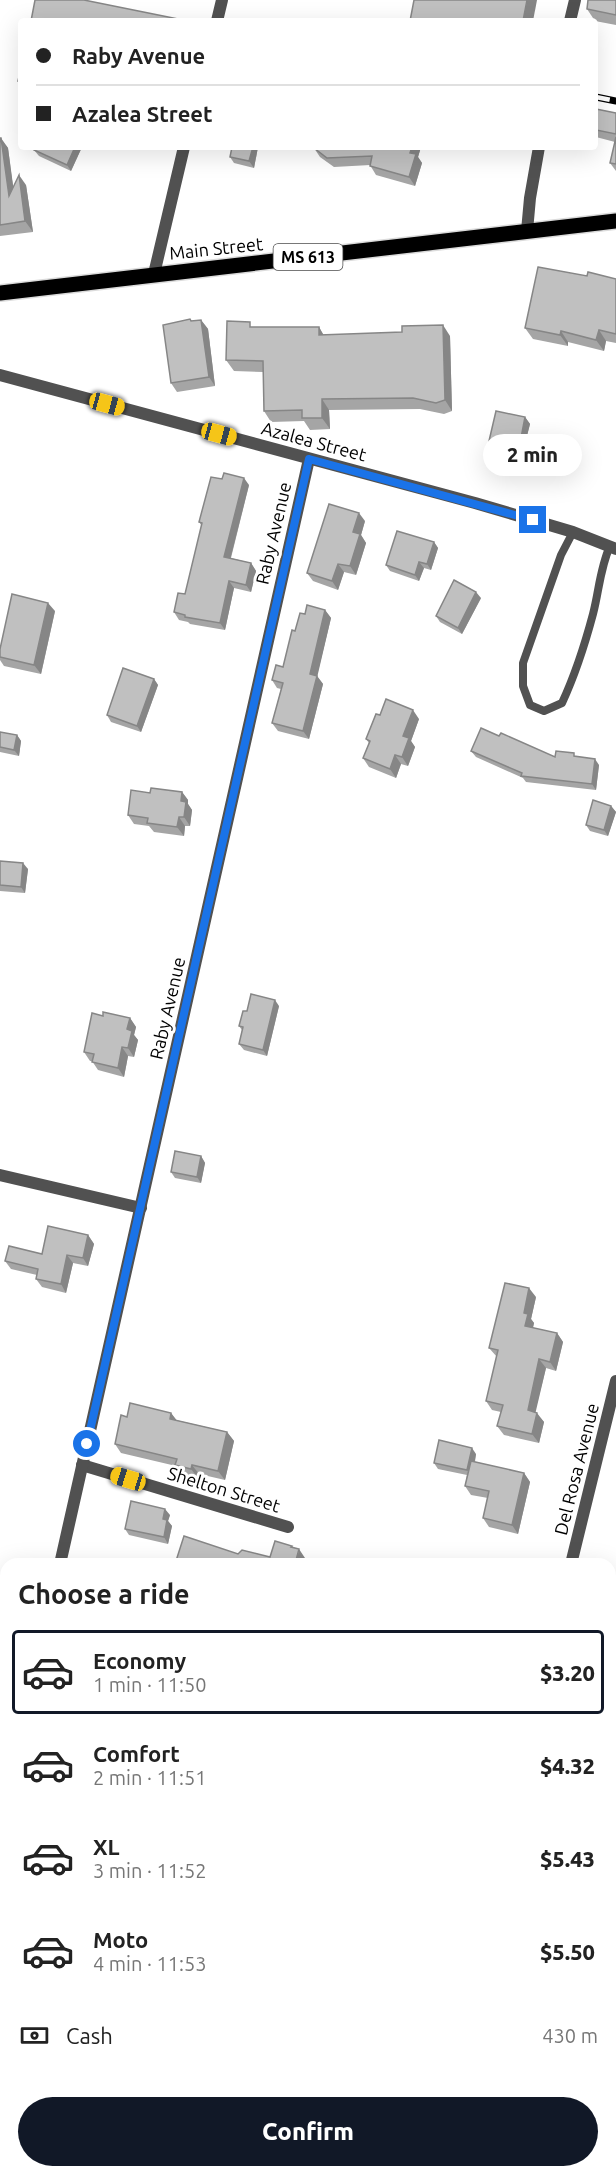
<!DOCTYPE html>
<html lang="en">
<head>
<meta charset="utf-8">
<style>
	body { margin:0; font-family:Ubuntu,sans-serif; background:#f6f6f6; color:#222; height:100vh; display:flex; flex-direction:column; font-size:22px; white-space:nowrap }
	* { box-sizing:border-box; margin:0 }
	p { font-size:20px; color:#767676 }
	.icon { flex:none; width:33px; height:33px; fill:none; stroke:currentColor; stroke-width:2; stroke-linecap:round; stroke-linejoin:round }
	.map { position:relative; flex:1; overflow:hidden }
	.details { position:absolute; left:0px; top:1558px; width:616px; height:620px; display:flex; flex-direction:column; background:#fff; border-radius:18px 18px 0 0; box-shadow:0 6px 24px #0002 }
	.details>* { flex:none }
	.top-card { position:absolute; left:18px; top:18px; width:580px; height:132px; border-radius:6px; box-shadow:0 6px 24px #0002; display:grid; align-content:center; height:132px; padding:0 18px; background:#fff }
	.end { position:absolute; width:27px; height:27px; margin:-14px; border:8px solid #1a73e8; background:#fff; box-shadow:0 0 0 3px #fff }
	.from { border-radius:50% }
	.bubble { position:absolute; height:42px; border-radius:21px; background:#fff; box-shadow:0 6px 24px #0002; font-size:20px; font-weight:800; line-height:42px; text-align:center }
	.car { position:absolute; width:18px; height:36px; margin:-18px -9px; border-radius:8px; box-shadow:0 0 4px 2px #0007; background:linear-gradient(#f5c518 24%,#345 0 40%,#f5c518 0 76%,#345 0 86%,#f5c518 0) }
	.top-card b { display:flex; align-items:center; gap:21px; height:57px; font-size:22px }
	.top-card b+b { border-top:2px solid #e0e0e0 }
	.top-card i { width:15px; height:15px; background:#222 }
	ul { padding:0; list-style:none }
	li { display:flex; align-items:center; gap:18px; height:84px; margin:0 12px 9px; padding:0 6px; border:3px solid transparent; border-radius:6px }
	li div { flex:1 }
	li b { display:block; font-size:22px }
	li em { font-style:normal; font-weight:800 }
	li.current { border-color:#111827 }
	li>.icon { width:54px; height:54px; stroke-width:1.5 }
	h2 { padding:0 18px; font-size:27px; line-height:72px }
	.pay { display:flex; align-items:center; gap:15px; height:66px; padding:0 18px; font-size:22px }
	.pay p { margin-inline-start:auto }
	.action { display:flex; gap:12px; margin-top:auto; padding:12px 18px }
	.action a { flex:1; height:69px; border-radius:36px; background:#111827; color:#fff; font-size:24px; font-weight:800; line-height:69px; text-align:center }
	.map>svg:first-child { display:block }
</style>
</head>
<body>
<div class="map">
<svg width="616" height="2177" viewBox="0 0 616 2177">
	<rect width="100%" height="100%" fill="#fff"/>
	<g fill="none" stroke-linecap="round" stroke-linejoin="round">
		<defs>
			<polyline id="primary" points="0,293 616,221"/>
		</defs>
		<use href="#primary" stroke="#dbdbdb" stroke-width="18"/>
		<path stroke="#515151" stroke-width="8" d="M573 532 561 555 523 663V686L530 705 544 711 562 703C575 675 585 644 593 614 599 591 600 568 610 546"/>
		<g stroke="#515151" stroke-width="12">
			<polyline points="217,21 222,0"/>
			<polyline points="570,21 575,0"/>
			<polyline points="527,231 530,198 539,147"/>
			<polyline points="154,274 184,147"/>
			<polyline points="0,375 475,503 573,532 616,549"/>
			<polyline points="0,1175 141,1208"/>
			<polyline points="82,1465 288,1527"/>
			<polyline points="60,1564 309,459"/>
			<polyline points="571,1564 616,1381"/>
			<polyline points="0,1900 6,1900"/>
			<polyline points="0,1972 6,2011"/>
			<polyline points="47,2172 49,2177"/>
			<polyline points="419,2172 425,2177"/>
		</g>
		<g stroke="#515151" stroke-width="12">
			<polyline points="0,1721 6,1722"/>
			<polyline points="610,1795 616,1797"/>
		</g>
		<use href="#primary" stroke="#000" stroke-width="15"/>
		<defs>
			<polyline id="rail" points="596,97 616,101"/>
		</defs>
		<use href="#rail" stroke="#000" stroke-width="7"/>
		<use href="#rail" stroke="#fff" stroke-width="4.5" stroke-dasharray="14" stroke-linecap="butt"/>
	</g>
	<g fill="#a5a5a5">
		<polygon points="616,0 616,25 595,21 587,9"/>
		<polygon points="596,109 616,113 616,171 610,163 615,142 596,137"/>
		<polygon points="0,138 8,148 13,187 26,185 33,232 0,236"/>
		<polygon points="36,147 82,147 71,171 39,156 34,150"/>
		<polygon points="232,147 258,147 254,168 234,163 230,157"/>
		<polygon points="314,147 421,147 418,157 422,163 415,186 376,175 370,165 334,167 320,157 314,148"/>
		<polygon points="587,276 616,279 616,343 606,341 604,351 568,342 568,346 533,339 525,328"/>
		<polygon points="190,319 192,321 201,320 208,329 215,386 177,392 171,383"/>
		<polygon points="254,327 319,327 323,335 450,336 452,411 444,414 420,409 329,410 330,429 310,430 304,421 271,422 264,411 263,372 234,371 226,360"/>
		<polygon points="525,417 530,424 526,439 533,441 538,447 534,463 494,454 490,447 491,443 489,441"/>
		<polygon points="249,485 231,558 251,563 256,571 251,592 234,588 225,630 190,624 188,622 179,620 174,612 185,594 202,526 199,522"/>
		<polygon points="365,521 361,535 366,543 356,575 344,572 338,590 313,581 307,573"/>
		<polygon points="434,542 438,548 431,570 424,568 419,581 390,571 386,565"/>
		<polygon points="481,598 462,634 440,622 436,616"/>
		<polygon points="325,610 331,618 317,676 323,684 309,739 278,731 272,723 281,689 277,688 272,680 283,667 295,631 305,614"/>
		<polygon points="55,611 41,674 4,666 0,660 0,649"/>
		<polygon points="154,679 158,685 141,732 111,722 107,715"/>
		<polygon points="380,715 419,719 411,741 415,747 408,766 401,764 396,778 369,767 363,758 369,743 366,739"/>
		<polygon points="0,732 17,735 21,741 19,756 0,752"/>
		<polygon points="499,736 555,757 577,757 599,765 596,790 526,782 523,778 476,757 471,751"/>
		<polygon points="182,792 188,800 188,804 192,810 190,826 185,826 184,836 154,832 149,826 134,824 128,815 150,793"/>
		<polygon points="611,806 616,812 608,836 590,831 586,825"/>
		<polygon points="0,861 28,869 25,893 0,891"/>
		<polygon points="279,1006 267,1056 244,1050 239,1044 242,1030 239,1026"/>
		<polygon points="103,1016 130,1018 136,1027 134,1035 138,1040 134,1057 128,1056 124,1077 98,1070 92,1061 90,1061 84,1052"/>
		<polygon points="201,1156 205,1163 201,1183 175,1178 171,1172"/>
		<polygon points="88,1235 94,1244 88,1266 73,1263 66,1293 42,1287 36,1279 37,1275 11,1269 5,1261 42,1254"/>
		<polygon points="536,1297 531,1319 534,1323 533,1328 557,1333 563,1342 556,1371 546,1368 535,1412 544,1422 539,1443 504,1435 497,1426 501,1412 492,1410 486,1401 497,1357 489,1348"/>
		<polygon points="171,1413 176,1420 227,1432 234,1441 225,1480 199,1474 198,1478 181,1474 176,1466 121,1453 115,1444 127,1417"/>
		<polygon points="476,1454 475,1462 524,1473 530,1482 518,1534 489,1527 483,1518 488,1498 471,1495 465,1486 467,1475 438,1469 434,1463"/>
		<polygon points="170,1515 168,1521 172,1526 168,1544 129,1535 125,1529"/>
		<polygon points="610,1597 616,1598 616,1654 610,1653"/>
		<polygon points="610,1969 616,1970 616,2007 610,2007"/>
		<polygon points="261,2172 277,2172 273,2177 268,2177"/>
		<polygon points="469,2172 526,2172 531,2177 475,2177"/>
	</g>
	<g fill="#868686">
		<polygon points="527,0 537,0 533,21 523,21"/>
		<polygon points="1,138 8,148 16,207 9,196"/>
		<polygon points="75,147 82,147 71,171 67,165"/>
		<polygon points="253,147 258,147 254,168 249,161"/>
		<polygon points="412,147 421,147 418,157 422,163 415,186 409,177 410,153"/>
		<polygon points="19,175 26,185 33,232 25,221"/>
		<polygon points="201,320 208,329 215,386 209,377"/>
		<polygon points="443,325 450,336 452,411 445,400"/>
		<polygon points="319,327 326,339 319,335"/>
		<polygon points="599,330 606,341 604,351 596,340"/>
		<polygon points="561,331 568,342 568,346 560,335"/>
		<polygon points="322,399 329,410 330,429 322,418"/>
		<polygon points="525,417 530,424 525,444 521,438"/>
		<polygon points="533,441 538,447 534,463 530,457"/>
		<polygon points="244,478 249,485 229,564 224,557"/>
		<polygon points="359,513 365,521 361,535 366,543 356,575 350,566 353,532"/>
		<polygon points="434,542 438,548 431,570 427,564"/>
		<polygon points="419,562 424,568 419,581 415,575"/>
		<polygon points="251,563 256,571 251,592 246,585"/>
		<polygon points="338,564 344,572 338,590 332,581"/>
		<polygon points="229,581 234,588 225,630 220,623"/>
		<polygon points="476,592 481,598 462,634 458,628"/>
		<polygon points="48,603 55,611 41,674 34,665"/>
		<polygon points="325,610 331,618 316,682 310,674"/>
		<polygon points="317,676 323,684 309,739 303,731"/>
		<polygon points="154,679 158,685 141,732 137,726"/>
		<polygon points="413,710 419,719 411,741 415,747 408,766 402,757 403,736"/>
		<polygon points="17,735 21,741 19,756 14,750"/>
		<polygon points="395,755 401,764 396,778 390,769"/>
		<polygon points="595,759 599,765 596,790 592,784"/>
		<polygon points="182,792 188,800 188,804 192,810 190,826 184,817 181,801"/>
		<polygon points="611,806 616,812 608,836 604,830"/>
		<polygon points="179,817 185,826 184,836 177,827"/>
		<polygon points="23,863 28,869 25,893 21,887"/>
		<polygon points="275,1000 279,1006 267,1056 263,1050"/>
		<polygon points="130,1018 136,1027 134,1035 138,1040 134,1057 128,1048 127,1029"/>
		<polygon points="122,1047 128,1056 124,1077 118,1068"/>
		<polygon points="201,1156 205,1163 201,1183 197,1177"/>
		<polygon points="88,1235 94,1244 88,1266 83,1258"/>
		<polygon points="67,1255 73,1263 66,1293 61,1284"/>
		<polygon points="529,1288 536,1297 531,1319 534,1323 531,1335 525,1326 524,1313"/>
		<polygon points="557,1333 563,1342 556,1371 550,1362"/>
		<polygon points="539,1359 546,1368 534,1419 528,1410"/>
		<polygon points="171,1413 178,1422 170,1419"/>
		<polygon points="537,1413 544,1422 539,1443 532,1434"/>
		<polygon points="227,1432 234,1441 225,1480 218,1471"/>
		<polygon points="472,1448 476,1454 472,1476 467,1470"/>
		<polygon points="192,1465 199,1474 198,1478 191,1469"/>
		<polygon points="524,1473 530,1482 518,1534 512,1525"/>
		<polygon points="165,1509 170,1515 168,1521 172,1526 168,1544 164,1537 163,1519"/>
		<polygon points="292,1546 298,1554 299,1549 305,1558 303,1564 295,1564"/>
		<polygon points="616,1633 616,1653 612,1648"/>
		<polygon points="0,1646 2,1649 0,1669"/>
		<polygon points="268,2172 277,2172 273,2177 269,2177 267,2173"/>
	</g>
	<g fill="#c0c0c0" stroke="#868686" stroke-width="1.5">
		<polygon points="35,0 84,0 188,21 31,21"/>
		<polygon points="414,0 527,0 523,21 410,21"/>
		<polygon points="588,0 616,0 616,15 587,9"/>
		<polygon points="21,68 21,81 18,81"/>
		<polygon points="596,109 616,113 616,134 596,130"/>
		<polygon points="616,137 616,164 610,163"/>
		<polygon points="0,138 1,138 9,196 19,175 25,221 0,225"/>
		<polygon points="36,147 75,147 67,165 34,150"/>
		<polygon points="232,147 253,147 249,161 230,157"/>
		<polygon points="314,147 412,147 410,153 416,154 409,177 370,166 372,156 327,158 314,148"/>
		<polygon points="538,267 587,276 588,272 616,279 616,334 599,330 596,340 561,331 560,335 525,328"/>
		<polygon points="190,319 191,321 201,320 209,377 171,383 163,325"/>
		<polygon points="227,321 250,322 250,327 319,327 319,335 402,332 402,326 443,325 445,400 436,403 413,398 322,399 322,418 302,418 302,410 264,411 263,361 226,360"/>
		<polygon points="496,411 525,417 521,438 533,441 530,457 490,447 491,441 489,441"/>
		<polygon points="224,473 244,478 224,557 251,563 246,585 229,581 220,623 185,617 185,615 174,612 178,593 185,594 202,523 199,522 211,477 222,479"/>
		<polygon points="329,504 359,513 353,532 360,534 350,566 338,564 332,581 307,573"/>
		<polygon points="397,531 434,542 427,564 419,562 415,575 386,565"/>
		<polygon points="454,580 476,592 458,628 436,616"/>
		<polygon points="12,594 48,603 34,665 0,657 0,649"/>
		<polygon points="307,605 325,610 310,674 317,676 303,731 272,723 283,683 272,680 276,665 283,667 292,630 295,631 300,613 305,614"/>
		<polygon points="123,668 154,679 137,726 107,715"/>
		<polygon points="386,699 413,710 403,736 409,738 402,757 395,755 390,769 363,758 370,741 366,739 376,714 380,715"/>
		<polygon points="481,728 499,736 501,733 555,757 556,751 574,753 574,756 595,759 592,784 521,776 522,773 471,751"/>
		<polygon points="0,732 17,735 14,750 0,747"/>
		<polygon points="151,788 182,792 181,801 186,802 184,817 179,817 177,827 147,823 148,818 128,815 131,790 150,793"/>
		<polygon points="593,800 611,806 604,830 586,825"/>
		<polygon points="0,861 23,863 21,887 0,885"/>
		<polygon points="251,994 275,1000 263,1050 239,1044 243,1027 239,1026 243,1011 247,1011"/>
		<polygon points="103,1012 130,1018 127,1029 132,1031 128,1048 122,1047 118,1068 92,1062 94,1054 84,1052 92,1013 103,1016"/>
		<polygon points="175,1151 201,1156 197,1177 171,1172"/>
		<polygon points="48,1226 88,1235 83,1258 67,1255 61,1284 36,1279 38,1269 5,1261 9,1246 42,1254"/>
		<polygon points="505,1283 529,1288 524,1313 528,1314 525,1326 557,1333 550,1362 539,1359 528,1410 537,1413 532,1434 497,1426 503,1405 486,1401 498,1350 489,1348"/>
		<polygon points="130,1403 171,1413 170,1419 227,1432 218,1471 192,1465 191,1469 175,1465 177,1459 115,1444 121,1415 127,1417"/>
		<polygon points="439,1440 472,1448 467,1470 434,1463"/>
		<polygon points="471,1461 524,1473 512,1525 483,1518 489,1491 465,1486"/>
		<polygon points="131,1501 165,1509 163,1519 167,1520 164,1537 125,1529"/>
		<polygon points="184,1536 238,1554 242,1550 270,1557 275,1541 292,1546 291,1547 299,1549 295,1564 209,1564 201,1562 200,1564 175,1564"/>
		<polygon points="610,1597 616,1598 616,1633 612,1648 610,1648"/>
		<polygon points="610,1969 616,1970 616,1999 610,1998"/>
		<polygon points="156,2172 167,2172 168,2177 140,2177"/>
		<polygon points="311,2172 322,2172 332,2177 308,2177"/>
		<polygon points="473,2172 526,2172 531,2177 478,2177"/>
	</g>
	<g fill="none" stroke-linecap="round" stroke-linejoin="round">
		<polyline stroke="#1a73e8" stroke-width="8" points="87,1444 309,459 533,520"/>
	</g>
	<g text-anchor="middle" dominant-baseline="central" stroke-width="6" stroke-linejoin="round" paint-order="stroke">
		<rect fill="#fff" stroke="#4c4c4c" stroke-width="1.5" x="273.5" y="244" width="69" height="26" rx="4.5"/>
		<g font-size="16" font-weight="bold" fill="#000">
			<text x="308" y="257">MS 613</text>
		</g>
		<g font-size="18" fill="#000" stroke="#fff">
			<text transform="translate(216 248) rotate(-6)">Main Street</text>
			<text transform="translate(314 441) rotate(15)">Azalea Street</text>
			<text transform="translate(273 533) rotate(-77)">Raby Avenue</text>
			<text transform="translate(167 1008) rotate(-77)">Raby Avenue</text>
			<text transform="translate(576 1469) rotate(-76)">Del Rosa Avenue</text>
			<text transform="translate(224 1489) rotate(17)">Shelton Street</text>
		</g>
	</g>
</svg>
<i class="end from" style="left:87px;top:1444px"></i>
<i class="end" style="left:533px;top:520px"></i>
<div class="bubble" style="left:483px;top:434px;width:99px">2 min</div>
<i class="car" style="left:107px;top:404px;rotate:105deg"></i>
<i class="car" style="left:219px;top:434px;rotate:105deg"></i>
<i class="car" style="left:128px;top:1479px;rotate:287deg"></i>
<div class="top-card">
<b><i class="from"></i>Raby Avenue</b>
<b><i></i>Azalea Street</b>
</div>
<section class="details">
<h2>Choose a ride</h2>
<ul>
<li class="current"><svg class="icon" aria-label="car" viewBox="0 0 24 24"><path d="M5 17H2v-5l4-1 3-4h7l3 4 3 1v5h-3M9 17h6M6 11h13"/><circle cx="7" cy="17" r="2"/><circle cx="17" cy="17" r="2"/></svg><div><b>Economy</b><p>1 min · 11:50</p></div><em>$3.20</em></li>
<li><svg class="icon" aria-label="car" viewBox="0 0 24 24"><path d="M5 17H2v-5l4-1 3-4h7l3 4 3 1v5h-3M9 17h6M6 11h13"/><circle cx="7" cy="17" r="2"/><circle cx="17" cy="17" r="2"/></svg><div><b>Comfort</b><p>2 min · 11:51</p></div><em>$4.32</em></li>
<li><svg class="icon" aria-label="car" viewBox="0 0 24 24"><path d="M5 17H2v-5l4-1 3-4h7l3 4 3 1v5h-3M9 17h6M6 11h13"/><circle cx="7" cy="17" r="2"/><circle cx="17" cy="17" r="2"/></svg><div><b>XL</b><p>3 min · 11:52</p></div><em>$5.43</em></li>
<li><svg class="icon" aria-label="car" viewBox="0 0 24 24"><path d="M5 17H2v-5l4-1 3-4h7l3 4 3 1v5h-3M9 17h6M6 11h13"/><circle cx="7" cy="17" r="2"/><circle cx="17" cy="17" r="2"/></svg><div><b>Moto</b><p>4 min · 11:53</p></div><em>$5.50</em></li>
</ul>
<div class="pay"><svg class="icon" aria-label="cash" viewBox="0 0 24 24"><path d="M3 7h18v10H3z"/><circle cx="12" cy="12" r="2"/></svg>Cash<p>430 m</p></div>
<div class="action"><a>Confirm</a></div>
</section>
</div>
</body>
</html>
